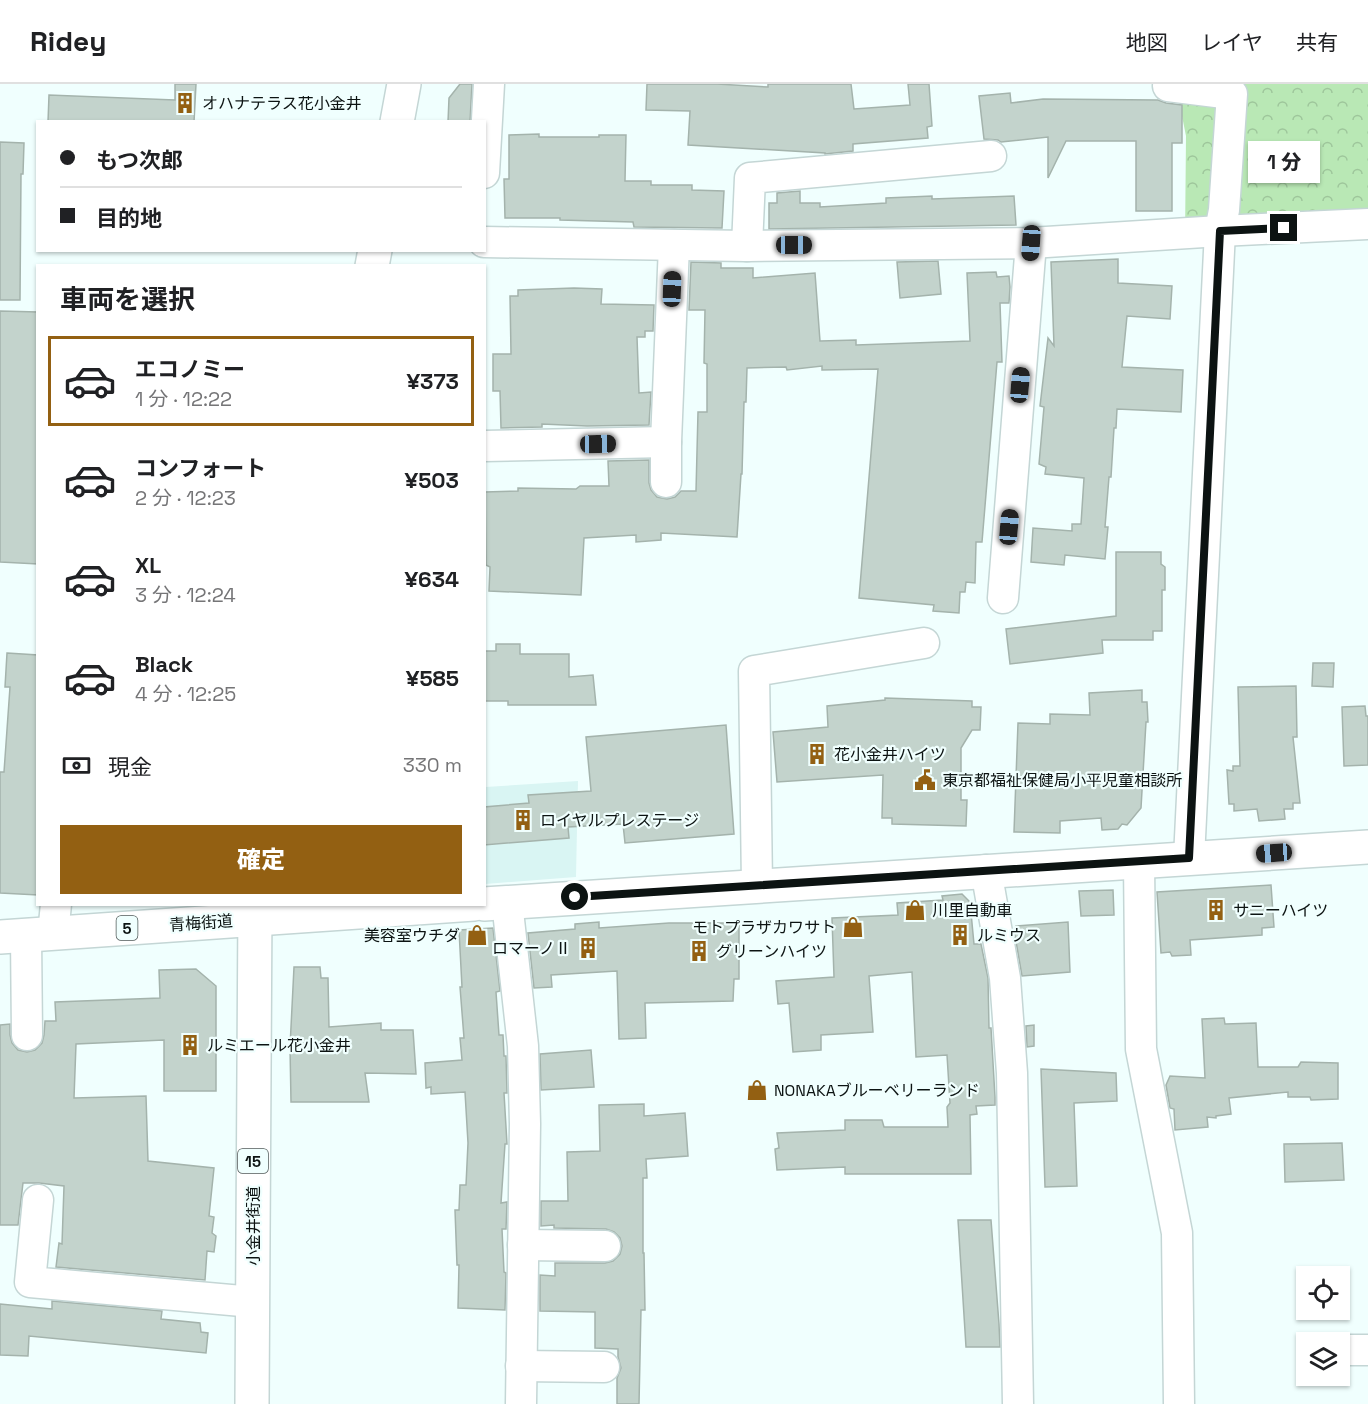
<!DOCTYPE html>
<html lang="ja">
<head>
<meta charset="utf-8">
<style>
	body { margin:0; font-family:"Space Grotesk","Noto Sans JP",sans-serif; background:#f2f2f2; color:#202124; height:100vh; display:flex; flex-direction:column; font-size:22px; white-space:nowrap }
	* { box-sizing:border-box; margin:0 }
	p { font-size:20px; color:#757577 }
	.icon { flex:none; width:33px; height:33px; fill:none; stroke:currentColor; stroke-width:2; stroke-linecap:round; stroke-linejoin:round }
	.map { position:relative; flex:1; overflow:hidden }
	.panel { position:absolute; left:36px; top:180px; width:450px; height:642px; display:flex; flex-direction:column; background:#fff; border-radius:0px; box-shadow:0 2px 4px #0004 }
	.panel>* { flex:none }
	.guide { position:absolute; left:36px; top:36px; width:450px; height:132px; border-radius:0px; box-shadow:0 2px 4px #0004; display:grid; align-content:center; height:132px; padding:0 24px; background:#fff }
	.buttons { position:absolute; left:1296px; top:1182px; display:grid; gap:12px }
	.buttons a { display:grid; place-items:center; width:54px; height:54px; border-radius:0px; background:#fff; box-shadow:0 2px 4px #0004; font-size:30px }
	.end { position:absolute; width:27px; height:27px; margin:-14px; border:8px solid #0c1312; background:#fff; box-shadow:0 0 0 3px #fff }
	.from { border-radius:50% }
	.bubble { position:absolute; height:42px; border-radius:0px; background:#fff; box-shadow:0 2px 4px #0004; font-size:20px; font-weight:800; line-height:42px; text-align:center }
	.car { position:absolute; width:18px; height:36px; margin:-18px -9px; border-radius:8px; box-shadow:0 0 4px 2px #0007; background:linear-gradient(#222 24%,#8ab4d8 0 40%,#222 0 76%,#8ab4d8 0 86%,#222 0) }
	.guide b { display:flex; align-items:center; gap:21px; height:57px; font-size:22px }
	.guide b+b { border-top:2px solid #e0e0e0 }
	.guide i { width:15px; height:15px; background:#202124 }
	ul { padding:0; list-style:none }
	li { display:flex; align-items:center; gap:18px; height:90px; margin:0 12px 9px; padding:0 12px; border:3px solid transparent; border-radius:0px }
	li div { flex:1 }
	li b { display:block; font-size:22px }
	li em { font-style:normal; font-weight:800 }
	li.current { border-color:#936012 }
	li>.icon { width:54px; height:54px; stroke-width:1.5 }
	h2 { padding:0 24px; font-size:27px; line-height:72px }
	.pay { display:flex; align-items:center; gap:15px; height:66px; padding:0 24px; font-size:22px }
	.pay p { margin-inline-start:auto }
	.primary-button { display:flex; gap:12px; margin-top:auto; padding:12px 24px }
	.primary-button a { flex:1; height:69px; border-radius:0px; background:#936012; color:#fff; font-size:24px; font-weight:800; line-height:69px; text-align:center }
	header { display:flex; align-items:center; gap:36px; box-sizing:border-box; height:84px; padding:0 30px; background:#fff; border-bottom:2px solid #e0e0e0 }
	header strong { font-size:28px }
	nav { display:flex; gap:33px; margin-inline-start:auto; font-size:21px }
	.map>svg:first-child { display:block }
</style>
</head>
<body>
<header>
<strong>Ridey</strong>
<nav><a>地図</a><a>レイヤ</a><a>共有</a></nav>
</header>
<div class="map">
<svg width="1368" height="1320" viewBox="0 0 1368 1320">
	<defs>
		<pattern id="park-crowns" width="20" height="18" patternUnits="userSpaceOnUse" patternTransform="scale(1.5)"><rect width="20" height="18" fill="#b9e8b5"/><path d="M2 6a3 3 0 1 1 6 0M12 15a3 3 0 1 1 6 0" fill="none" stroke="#9ec69b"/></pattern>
	</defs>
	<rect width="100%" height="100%" fill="#f0fffe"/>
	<polygon fill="#d9f5f3" points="578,697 576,793 485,800 485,703"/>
	<polygon fill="url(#park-crowns)" points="1167,0 1368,0 1368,148 1185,155 1186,52 1179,17"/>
	<g fill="#c3d3cc" stroke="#a4b3ac" stroke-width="1.5">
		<polygon points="175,0 196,0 194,38 48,38 49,11 175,16"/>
		<polygon points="460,0 472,0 470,38 448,38 449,14"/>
		<polygon points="647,0 717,0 768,3 768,0 851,0 854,25 910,21 908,0 929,0 932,42 927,43 928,54 853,60 853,67 825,70 825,69 688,61 690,27 646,26"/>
		<polygon points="1010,9 1011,19 1043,15 1158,16 1166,19 1182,21 1182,59 1172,59 1172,127 1136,127 1136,57 1066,57 1048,94 1048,53 1001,58 998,56 984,55 979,12"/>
		<polygon points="539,50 539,53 599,53 599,51 626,51 625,97 651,97 651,101 692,101 692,106 724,107 722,144 634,143 633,138 560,136 560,134 505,134 504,95 509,95 509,51"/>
		<polygon points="0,58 24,59 23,90 21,90 20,216 0,216"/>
		<polygon points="800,107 800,119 820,119 820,123 886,119 886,114 932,112 932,115 1014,112 1016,141 769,145 769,119 777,119 777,109"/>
		<polygon points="1118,175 1118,199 1172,202 1170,235 1127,232 1122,283 1183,286 1181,328 1117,325 1116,344 1114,344 1111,393 1109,393 1105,443 1108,443 1105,475 1065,471 1064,481 1031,478 1033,444 1072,447 1072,440 1081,440 1084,394 1045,390 1046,383 1039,380 1044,323 1040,322 1048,254 1054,262 1051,178"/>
		<polygon points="938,177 941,210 900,214 897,178"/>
		<polygon points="691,178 721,179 721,184 753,184 753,194 815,189 820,257 856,256 856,261 970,257 967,189 996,188 997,193 1009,192 1010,203 1009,219 1000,219 1002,278 997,278 982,458 976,458 975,499 966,498 965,508 960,508 959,529 933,527 934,521 859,514 878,285 822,286 822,282 787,286 786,283 747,284 746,318 744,318 742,390 741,390 737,453 661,449 661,456 636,458 636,451 584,454 581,511 489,507 490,483 486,481 485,408 518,407 518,404 576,405 580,402 609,402 608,377 649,376 649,399 651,406 657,413 667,415 675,413 681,407 696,407 698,328 707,328 707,280 704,279 705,226 689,226"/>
		<polygon points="574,204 602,205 601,220 654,221 653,247 645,247 645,253 637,253 639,309 651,308 649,341 587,342 542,340 542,343 501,344 500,307 493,307 493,270 511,270 510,212 518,212 518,206"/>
		<polygon points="0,227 38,228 38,480 0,478"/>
		<polygon points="1116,468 1161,468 1161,480 1165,483 1165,506 1162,506 1162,547 1153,547 1153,556 1102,556 1103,569 1010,580 1006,545 1116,532"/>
		<polygon points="496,560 520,560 520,570 569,570 569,593 593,591 596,621 508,621 508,617 484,617 484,567 496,567"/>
		<polygon points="7,569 38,571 38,811 0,809 0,688 4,688 10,603 5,603"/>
		<polygon points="1313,579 1334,579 1333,603 1312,602"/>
		<polygon points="1296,602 1297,653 1293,653 1300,719 1293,719 1293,725 1284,725 1285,735 1259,737 1257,725 1234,727 1234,720 1229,720 1227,686 1233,687 1233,682 1240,682 1238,603"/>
		<polygon points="1142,606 1142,618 1147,618 1148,638 1146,638 1141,724 1127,741 1122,740 1118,745 1102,746 1101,734 1060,737 1060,749 1014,748 1018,639 1050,640 1050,630 1090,631 1089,609"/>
		<polygon points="885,614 972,617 972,623 981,623 980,646 972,646 961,664 961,716 967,716 966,742 892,740 892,734 882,734 883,691 777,698 773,648 828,643 827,622 885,616"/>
		<polygon points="1365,622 1366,632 1368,632 1368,681 1344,682 1342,623"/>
		<polygon points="726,641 734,750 625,759 623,740 568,743 569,754 484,761 484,723 529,719 528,711 591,707 586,653"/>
		<polygon points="1271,801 1274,843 1262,844 1262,851 1190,856 1191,871 1172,872 1170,868 1161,869 1157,808"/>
		<polygon points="1113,806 1114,831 1081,832 1079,807"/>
		<polygon points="962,810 970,818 974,860 981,860 988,894 989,944 991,944 995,1013 995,1021 976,1022 977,1030 970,1031 971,1090 845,1090 845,1083 777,1086 775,1065 779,1064 777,1049 845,1046 845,1036 882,1036 884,1043 948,1043 947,1023 950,1019 947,971 916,973 912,888 869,892 873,948 821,951 821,966 793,968 789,919 778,920 776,897 834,893 832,834 898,831 897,819 943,816 942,812"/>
		<polygon points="599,838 599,844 669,839 739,839 739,895 734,895 733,917 645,919 646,954 619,955 617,887 551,891 552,903 534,904 528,849 575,845 575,840"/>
		<polygon points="1068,838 1070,888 1022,892 1014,846 1016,842"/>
		<polygon points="493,844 500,907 496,908 499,951 503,951 504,972 506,972 507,1009 504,1009 507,1060 505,1060 501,1119 507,1118 506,1145 502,1145 504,1188 506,1189 505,1226 458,1224 459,1181 457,1181 455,1126 459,1126 460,1101 466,1101 468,1059 465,1008 431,1010 431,1003 426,1004 425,979 462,976 460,954 464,954 460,903 462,903 459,846"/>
		<polygon points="294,883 320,883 321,894 328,894 329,943 381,939 381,946 413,946 416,990 365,989 369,1018 291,1018 290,963"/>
		<polygon points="196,885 216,902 216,1007 164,1007 164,956 76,960 74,1014 146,1012 148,1077 214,1084 209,1132 214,1133 212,1149 216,1152 214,1168 207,1167 205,1196 56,1183 59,1159 62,1160 64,1102 39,1099 23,1099 18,1141 0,1141 0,941 10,940 10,951 12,959 18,966 27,968 35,966 42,959 44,951 45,937 56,937 55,918 160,914 159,886"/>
		<polygon points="1224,934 1225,940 1256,939 1258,983 1298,983 1301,978 1338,979 1338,1015 1311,1016 1310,1013 1288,1013 1288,1008 1229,1014 1231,1030 1216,1032 1216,1034 1207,1033 1208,1043 1175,1046 1174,1025 1170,1024 1166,1001 1170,992 1205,994 1202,935"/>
		<polygon points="1034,941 1034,962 1027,963 1026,942"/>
		<polygon points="591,966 594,1003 541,1006 540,970"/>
		<polygon points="1041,985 1116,989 1117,1017 1074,1019 1077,1102 1045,1103"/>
		<polygon points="644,1020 644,1032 685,1029 688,1072 646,1075 647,1094 643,1094 643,1169 644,1169 645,1226 641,1226 639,1320 617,1320 617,1294 621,1284 618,1273 618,1265 595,1264 595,1228 540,1227 540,1191 555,1192 555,1179 605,1179 613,1177 620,1170 622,1162 620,1154 614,1148 606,1145 554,1144 554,1141 541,1142 541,1117 568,1117 567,1068 600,1067 599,1021"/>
		<polygon points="1342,1059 1344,1096 1285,1098 1284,1060"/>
		<polygon points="958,1136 991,1136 999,1240 1000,1263 966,1263"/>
		<polygon points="52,1217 162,1227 161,1235 200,1239 201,1248 208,1249 206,1269 29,1252 28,1272 0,1271 0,1220 52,1225"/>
	</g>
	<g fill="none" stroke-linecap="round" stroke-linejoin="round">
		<defs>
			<g id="minor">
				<polyline points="1168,2 1232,10 1224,126 1220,147 1189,774"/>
				<polyline points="484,89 489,0"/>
				<polyline points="484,158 747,162 1031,159 1220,147 1368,140"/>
				<polyline points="747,162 750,94 991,72"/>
				<polyline points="484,362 666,358"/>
				<polyline points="666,398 666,358 674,161"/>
				<polyline points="1003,514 1031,159"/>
				<polyline points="1139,778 1141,965 1177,1149 1179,1320"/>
				<polyline points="986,786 1005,894 1012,989 1018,1320"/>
				<polyline points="757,801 754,587 924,559"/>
				<polyline points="507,818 523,962 525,1040 521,1320"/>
				<polyline points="53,850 56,820"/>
				<polyline points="26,852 27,951"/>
				<polyline points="38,1116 30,1198 253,1218"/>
				<polyline points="523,1161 605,1162"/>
				<polyline points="1340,1266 1368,1266"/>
				<polyline points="521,1282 604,1283"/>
			</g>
			<g id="major">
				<polyline points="397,38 404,0"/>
				<polyline points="372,182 375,166"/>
				<polyline points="484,820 1368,763"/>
				<polyline points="0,853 474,820"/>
				<polyline points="252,1320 255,820"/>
			</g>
		</defs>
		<use href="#minor" stroke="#c4d6d5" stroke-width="33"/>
		<use href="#major" stroke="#c4d6d5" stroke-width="36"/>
		<use href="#minor" stroke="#fff" stroke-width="30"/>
		<use href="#major" stroke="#fff" stroke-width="33"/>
	</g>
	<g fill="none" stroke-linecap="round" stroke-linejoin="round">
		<polyline stroke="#0c1312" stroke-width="8" points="575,813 1189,774 1220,147 1284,144"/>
	</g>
	<defs>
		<symbol id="building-bare" viewBox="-9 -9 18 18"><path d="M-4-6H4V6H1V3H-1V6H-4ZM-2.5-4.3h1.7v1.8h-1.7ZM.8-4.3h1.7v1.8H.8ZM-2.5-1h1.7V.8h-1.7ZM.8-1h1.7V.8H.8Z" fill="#936012" stroke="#f0fffe" stroke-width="2.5" paint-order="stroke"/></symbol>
		<symbol id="civic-bare" viewBox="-9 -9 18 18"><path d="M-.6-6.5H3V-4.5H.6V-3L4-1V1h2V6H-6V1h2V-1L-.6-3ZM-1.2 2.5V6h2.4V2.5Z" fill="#936012" stroke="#f0fffe" stroke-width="2.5" paint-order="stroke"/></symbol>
		<symbol id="shop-bare" viewBox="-9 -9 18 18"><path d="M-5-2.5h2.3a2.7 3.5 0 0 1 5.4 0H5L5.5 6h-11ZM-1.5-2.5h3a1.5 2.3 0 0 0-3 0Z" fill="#936012" stroke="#f0fffe" stroke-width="2.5" paint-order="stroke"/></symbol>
	</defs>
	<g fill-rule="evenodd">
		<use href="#building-bare" x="170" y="4" width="30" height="30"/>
		<use href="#building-bare" x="802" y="655" width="30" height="30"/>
		<use href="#civic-bare" x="910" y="681" width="30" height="30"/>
		<use href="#building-bare" x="508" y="721" width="30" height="30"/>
		<use href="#shop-bare" x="900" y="811" width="30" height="30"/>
		<use href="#building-bare" x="1201" y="811" width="30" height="30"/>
		<use href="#shop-bare" x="838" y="828" width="30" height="30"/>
		<use href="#shop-bare" x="462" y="836" width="30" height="30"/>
		<use href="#building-bare" x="945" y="836" width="30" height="30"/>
		<use href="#building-bare" x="573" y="849" width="30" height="30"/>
		<use href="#building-bare" x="684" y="852" width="30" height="30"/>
		<use href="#building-bare" x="175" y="946" width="30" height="30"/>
		<use href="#shop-bare" x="742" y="991" width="30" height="30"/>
	</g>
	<g text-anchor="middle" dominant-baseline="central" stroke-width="4.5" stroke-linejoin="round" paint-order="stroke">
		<g fill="#f0fffe" stroke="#505a59" stroke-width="1.5">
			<rect x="116.5" y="832" width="21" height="24" rx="4.5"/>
			<rect x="238" y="1065" width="30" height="24" rx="4.5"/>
		</g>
		<g font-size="15" font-weight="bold" fill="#0c1312">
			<text x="127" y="844">5</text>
			<text x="253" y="1077">15</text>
		</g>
		<g font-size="16" fill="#0c1312" stroke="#f0fffe" text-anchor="start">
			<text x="202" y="19">オハナテラス花小金井</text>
			<text x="834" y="670">花小金井ハイツ</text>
			<text x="942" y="696">東京都福祉保健局小平児童相談所</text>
			<text x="540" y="736">ロイヤルプレステージ</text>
			<text x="932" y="826">川里自動車</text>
			<text x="1233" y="826">サニーハイツ</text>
			<text x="836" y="843" text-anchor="end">モトプラザカワサト</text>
			<text x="460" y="851" text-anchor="end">美容室ウチダ</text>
			<text x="977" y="851">ルミウス</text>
			<text x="571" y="864" text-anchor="end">ロマーノⅡ</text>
			<text x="716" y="867">グリーンハイツ</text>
			<text x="207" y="961">ルミエール花小金井</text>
			<text x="774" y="1006">NONAKAブルーベリーランド</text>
		</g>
		<g font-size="16" fill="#0c1312" stroke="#f0fffe">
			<text transform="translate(201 839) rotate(-4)">青梅街道</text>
			<text transform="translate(253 1142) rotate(-90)">小金井街道</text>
		</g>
	</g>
</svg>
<div class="buttons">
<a><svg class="icon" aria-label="locate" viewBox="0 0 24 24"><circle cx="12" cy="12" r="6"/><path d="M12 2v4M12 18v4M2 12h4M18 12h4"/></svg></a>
<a><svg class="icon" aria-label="layers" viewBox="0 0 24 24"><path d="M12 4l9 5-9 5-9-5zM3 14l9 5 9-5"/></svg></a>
</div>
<i class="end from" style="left:575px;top:813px"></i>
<i class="end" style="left:1284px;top:144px"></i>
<div class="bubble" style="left:1248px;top:57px;width:72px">1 分</div>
<i class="car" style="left:1031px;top:159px;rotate:184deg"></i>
<i class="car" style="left:794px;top:161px;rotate:90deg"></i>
<i class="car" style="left:672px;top:205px;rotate:2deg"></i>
<i class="car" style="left:1020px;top:301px;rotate:5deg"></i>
<i class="car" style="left:598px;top:360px;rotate:89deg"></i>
<i class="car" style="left:1009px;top:443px;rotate:5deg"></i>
<i class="car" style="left:1274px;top:769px;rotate:266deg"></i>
<div class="guide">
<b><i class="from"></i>もつ次郎</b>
<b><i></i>目的地</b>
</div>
<section class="panel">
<h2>車両を選択</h2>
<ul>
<li class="current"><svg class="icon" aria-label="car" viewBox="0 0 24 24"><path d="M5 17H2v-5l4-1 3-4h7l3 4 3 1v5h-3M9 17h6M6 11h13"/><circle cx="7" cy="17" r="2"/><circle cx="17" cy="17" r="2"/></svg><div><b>エコノミー</b><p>1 分 · 12:22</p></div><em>¥373</em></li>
<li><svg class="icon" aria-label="car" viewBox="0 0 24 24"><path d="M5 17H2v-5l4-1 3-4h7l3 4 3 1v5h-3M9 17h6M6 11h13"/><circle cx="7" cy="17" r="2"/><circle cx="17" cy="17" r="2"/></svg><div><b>コンフォート</b><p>2 分 · 12:23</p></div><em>¥503</em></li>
<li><svg class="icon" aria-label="car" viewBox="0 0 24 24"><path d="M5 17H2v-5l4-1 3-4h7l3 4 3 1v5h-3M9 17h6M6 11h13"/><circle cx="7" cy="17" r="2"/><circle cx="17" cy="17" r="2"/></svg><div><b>XL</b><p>3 分 · 12:24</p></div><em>¥634</em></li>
<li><svg class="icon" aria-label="car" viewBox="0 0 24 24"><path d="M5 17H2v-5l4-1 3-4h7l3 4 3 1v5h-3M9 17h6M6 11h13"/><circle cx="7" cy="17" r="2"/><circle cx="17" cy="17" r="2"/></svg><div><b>Black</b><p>4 分 · 12:25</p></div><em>¥585</em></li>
</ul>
<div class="pay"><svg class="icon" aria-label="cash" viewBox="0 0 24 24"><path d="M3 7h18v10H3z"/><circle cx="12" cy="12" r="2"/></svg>現金<p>330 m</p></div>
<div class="primary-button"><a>確定</a></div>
</section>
</div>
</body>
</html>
